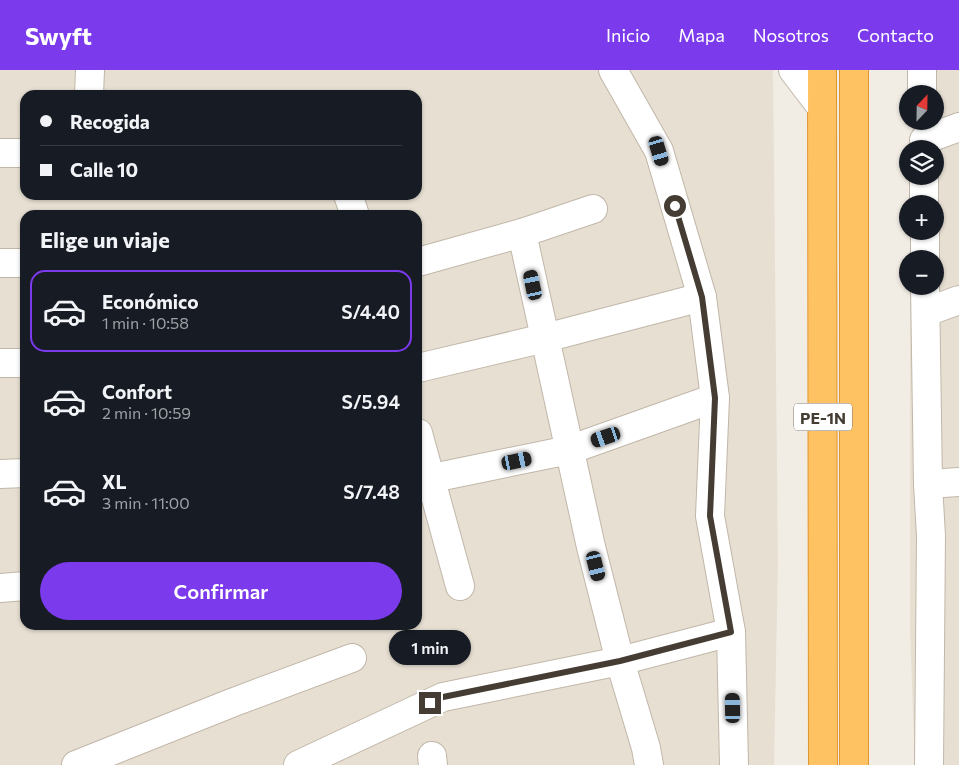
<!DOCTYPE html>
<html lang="es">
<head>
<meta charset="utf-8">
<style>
	body { margin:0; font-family:Commissioner,sans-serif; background:#242831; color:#f1f3f6; height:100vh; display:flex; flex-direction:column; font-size:19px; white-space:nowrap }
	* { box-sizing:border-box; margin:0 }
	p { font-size:16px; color:#9ea1a6 }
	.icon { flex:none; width:28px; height:28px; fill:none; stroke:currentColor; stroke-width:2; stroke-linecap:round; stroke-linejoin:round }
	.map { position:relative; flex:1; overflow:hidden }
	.drawer { position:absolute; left:20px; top:140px; width:402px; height:420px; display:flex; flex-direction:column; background:#171b24; border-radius:15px; box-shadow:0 1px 4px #0004 }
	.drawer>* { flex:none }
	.banner { position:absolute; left:20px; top:20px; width:402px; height:110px; border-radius:15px; box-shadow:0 1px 4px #0004; display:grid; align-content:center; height:110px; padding:0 20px; background:#171b24 }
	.needle { width:32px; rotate:22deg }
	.tools { position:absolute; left:899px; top:15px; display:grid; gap:10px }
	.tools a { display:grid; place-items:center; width:45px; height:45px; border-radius:50%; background:#171b24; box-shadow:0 1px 4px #0004; font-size:25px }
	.end { position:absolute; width:22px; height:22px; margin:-11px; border:6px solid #453d34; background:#fff; box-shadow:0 0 0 2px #fff }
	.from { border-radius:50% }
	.bubble { position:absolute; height:35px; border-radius:18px; background:#171b24; box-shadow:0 1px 4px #0004; font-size:16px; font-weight:600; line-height:35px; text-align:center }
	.car { position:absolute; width:15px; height:30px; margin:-15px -8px; border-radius:6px; box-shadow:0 0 4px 1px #0007; background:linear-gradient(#222 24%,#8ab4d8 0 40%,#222 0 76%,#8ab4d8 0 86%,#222 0) }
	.banner b { display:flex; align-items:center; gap:18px; height:48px; font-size:19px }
	.banner b+b { border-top:1px solid #363941 }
	.banner i { width:12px; height:12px; background:#f1f3f6 }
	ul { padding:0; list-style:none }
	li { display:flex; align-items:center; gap:15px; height:82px; margin:0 10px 8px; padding:0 10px; border:2px solid transparent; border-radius:15px }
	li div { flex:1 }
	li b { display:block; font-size:19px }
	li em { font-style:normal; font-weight:600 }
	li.active { border-color:#7c3aed }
	li>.icon { width:45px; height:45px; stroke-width:1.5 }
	h2 { padding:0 20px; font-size:22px; line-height:60px }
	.action { display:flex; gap:10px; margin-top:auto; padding:10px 20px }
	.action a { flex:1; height:58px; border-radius:30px; background:#7c3aed; color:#fff; font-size:20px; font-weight:600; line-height:58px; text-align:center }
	header { display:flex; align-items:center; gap:30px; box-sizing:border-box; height:70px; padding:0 25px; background:#7c3aed; color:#fff }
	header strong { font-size:24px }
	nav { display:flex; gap:28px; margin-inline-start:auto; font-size:18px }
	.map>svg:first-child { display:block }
</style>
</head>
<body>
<header>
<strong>Swyft</strong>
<nav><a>Inicio</a><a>Mapa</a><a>Nosotros</a><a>Contacto</a></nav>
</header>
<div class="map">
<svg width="959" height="695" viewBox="0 0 959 695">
	<rect width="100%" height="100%" fill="#f2ede4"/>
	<g fill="#e7dfd2" fill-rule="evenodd">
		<path d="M0 0H773L778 493 774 695H0ZM25 25H418V125H25ZM25 145H418V555H25Z"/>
		<polygon points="914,0 959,0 959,695 915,695 910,562 910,216 935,216 935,189 910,189 910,161 935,161 935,79 912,79 913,51 935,51 935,24"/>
	</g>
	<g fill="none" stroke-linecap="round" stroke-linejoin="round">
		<defs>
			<g id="minor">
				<polyline points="613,0 659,81 702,227 715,328 710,446 731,562 734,695"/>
				<polyline points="793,0 822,38"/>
				<polyline points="922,0 922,24"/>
				<polyline points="89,25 90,0"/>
				<polyline points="924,70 959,57"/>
				<polyline points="0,83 25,83"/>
				<polyline points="924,106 924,134"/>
				<polyline points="348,125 355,145"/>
				<polyline points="925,161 925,189"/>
				<polyline points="522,163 591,477 620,591 646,678 649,695"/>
				<polyline points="418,192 522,163 593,139"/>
				<polyline points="0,193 25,193"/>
				<polyline points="925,216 928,414 931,466 929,695"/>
				<polyline points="926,242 959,230"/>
				<polyline points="0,293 25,293"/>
				<polyline points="418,298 545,268 702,227"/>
				<polyline points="418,363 460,516"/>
				<polyline points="0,404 25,403"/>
				<polyline points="418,411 569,380 715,328"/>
				<polyline points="928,414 959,412"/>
				<polyline points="0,518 25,516"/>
				<polyline points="432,686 433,695"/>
				<polyline points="76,695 234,632 352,588"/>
				<polyline points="298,695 443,627 620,591 731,562"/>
			</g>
			<g id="highway">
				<polyline points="822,0 823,695"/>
				<polyline points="854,0 854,695"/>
			</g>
		</defs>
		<use href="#minor" stroke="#c1b7a9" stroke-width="30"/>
		<use href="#highway" stroke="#e1952f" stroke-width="30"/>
		<use href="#minor" stroke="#fff" stroke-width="28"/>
		<use href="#highway" stroke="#ffc262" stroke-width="28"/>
	</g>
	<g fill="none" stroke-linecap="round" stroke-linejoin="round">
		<polyline stroke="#453d34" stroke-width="6" points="430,633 443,627 620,591 731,562 710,446 715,328 702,227 675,136"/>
	</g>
	<g text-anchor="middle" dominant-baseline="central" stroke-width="4" stroke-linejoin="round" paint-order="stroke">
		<rect fill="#fff" stroke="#7d7771" stroke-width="1" x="794" y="333.5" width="58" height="27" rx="4"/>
		<g font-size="16" font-weight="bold" fill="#453d34">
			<text x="823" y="347">PE-1N</text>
		</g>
	</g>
</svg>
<div class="tools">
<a><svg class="needle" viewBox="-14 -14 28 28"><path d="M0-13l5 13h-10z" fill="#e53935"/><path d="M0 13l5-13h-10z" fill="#9ea1a6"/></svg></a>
<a><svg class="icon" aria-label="layers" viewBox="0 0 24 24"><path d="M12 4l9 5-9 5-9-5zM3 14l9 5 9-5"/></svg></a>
<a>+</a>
<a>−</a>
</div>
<i class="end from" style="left:675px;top:136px"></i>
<i class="end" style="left:430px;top:633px"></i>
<div class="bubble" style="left:389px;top:560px;width:82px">1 min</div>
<i class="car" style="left:659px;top:81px;rotate:163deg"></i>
<i class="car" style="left:533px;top:215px;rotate:348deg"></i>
<i class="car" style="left:606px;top:367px;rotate:251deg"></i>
<i class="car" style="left:517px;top:391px;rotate:78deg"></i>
<i class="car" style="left:596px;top:496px;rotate:166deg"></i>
<i class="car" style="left:733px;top:638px;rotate:359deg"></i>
<div class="banner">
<b><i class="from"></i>Recogida</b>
<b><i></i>Calle 10</b>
</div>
<section class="drawer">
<h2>Elige un viaje</h2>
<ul>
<li class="active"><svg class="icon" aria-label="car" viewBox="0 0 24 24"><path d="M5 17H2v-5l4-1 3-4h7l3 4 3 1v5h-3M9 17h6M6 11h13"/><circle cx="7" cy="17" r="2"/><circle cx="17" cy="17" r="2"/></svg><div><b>Económico</b><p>1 min · 10:58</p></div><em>S/4.40</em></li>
<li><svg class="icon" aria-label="car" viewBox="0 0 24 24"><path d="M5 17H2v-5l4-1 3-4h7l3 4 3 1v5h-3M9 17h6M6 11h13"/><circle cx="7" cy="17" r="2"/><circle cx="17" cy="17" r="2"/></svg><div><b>Confort</b><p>2 min · 10:59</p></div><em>S/5.94</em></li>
<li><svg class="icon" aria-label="car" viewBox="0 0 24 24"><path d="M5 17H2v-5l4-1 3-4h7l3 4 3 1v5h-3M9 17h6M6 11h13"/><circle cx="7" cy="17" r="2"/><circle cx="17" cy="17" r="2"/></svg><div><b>XL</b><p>3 min · 11:00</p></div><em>S/7.48</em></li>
</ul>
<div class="action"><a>Confirmar</a></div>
</section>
</div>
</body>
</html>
